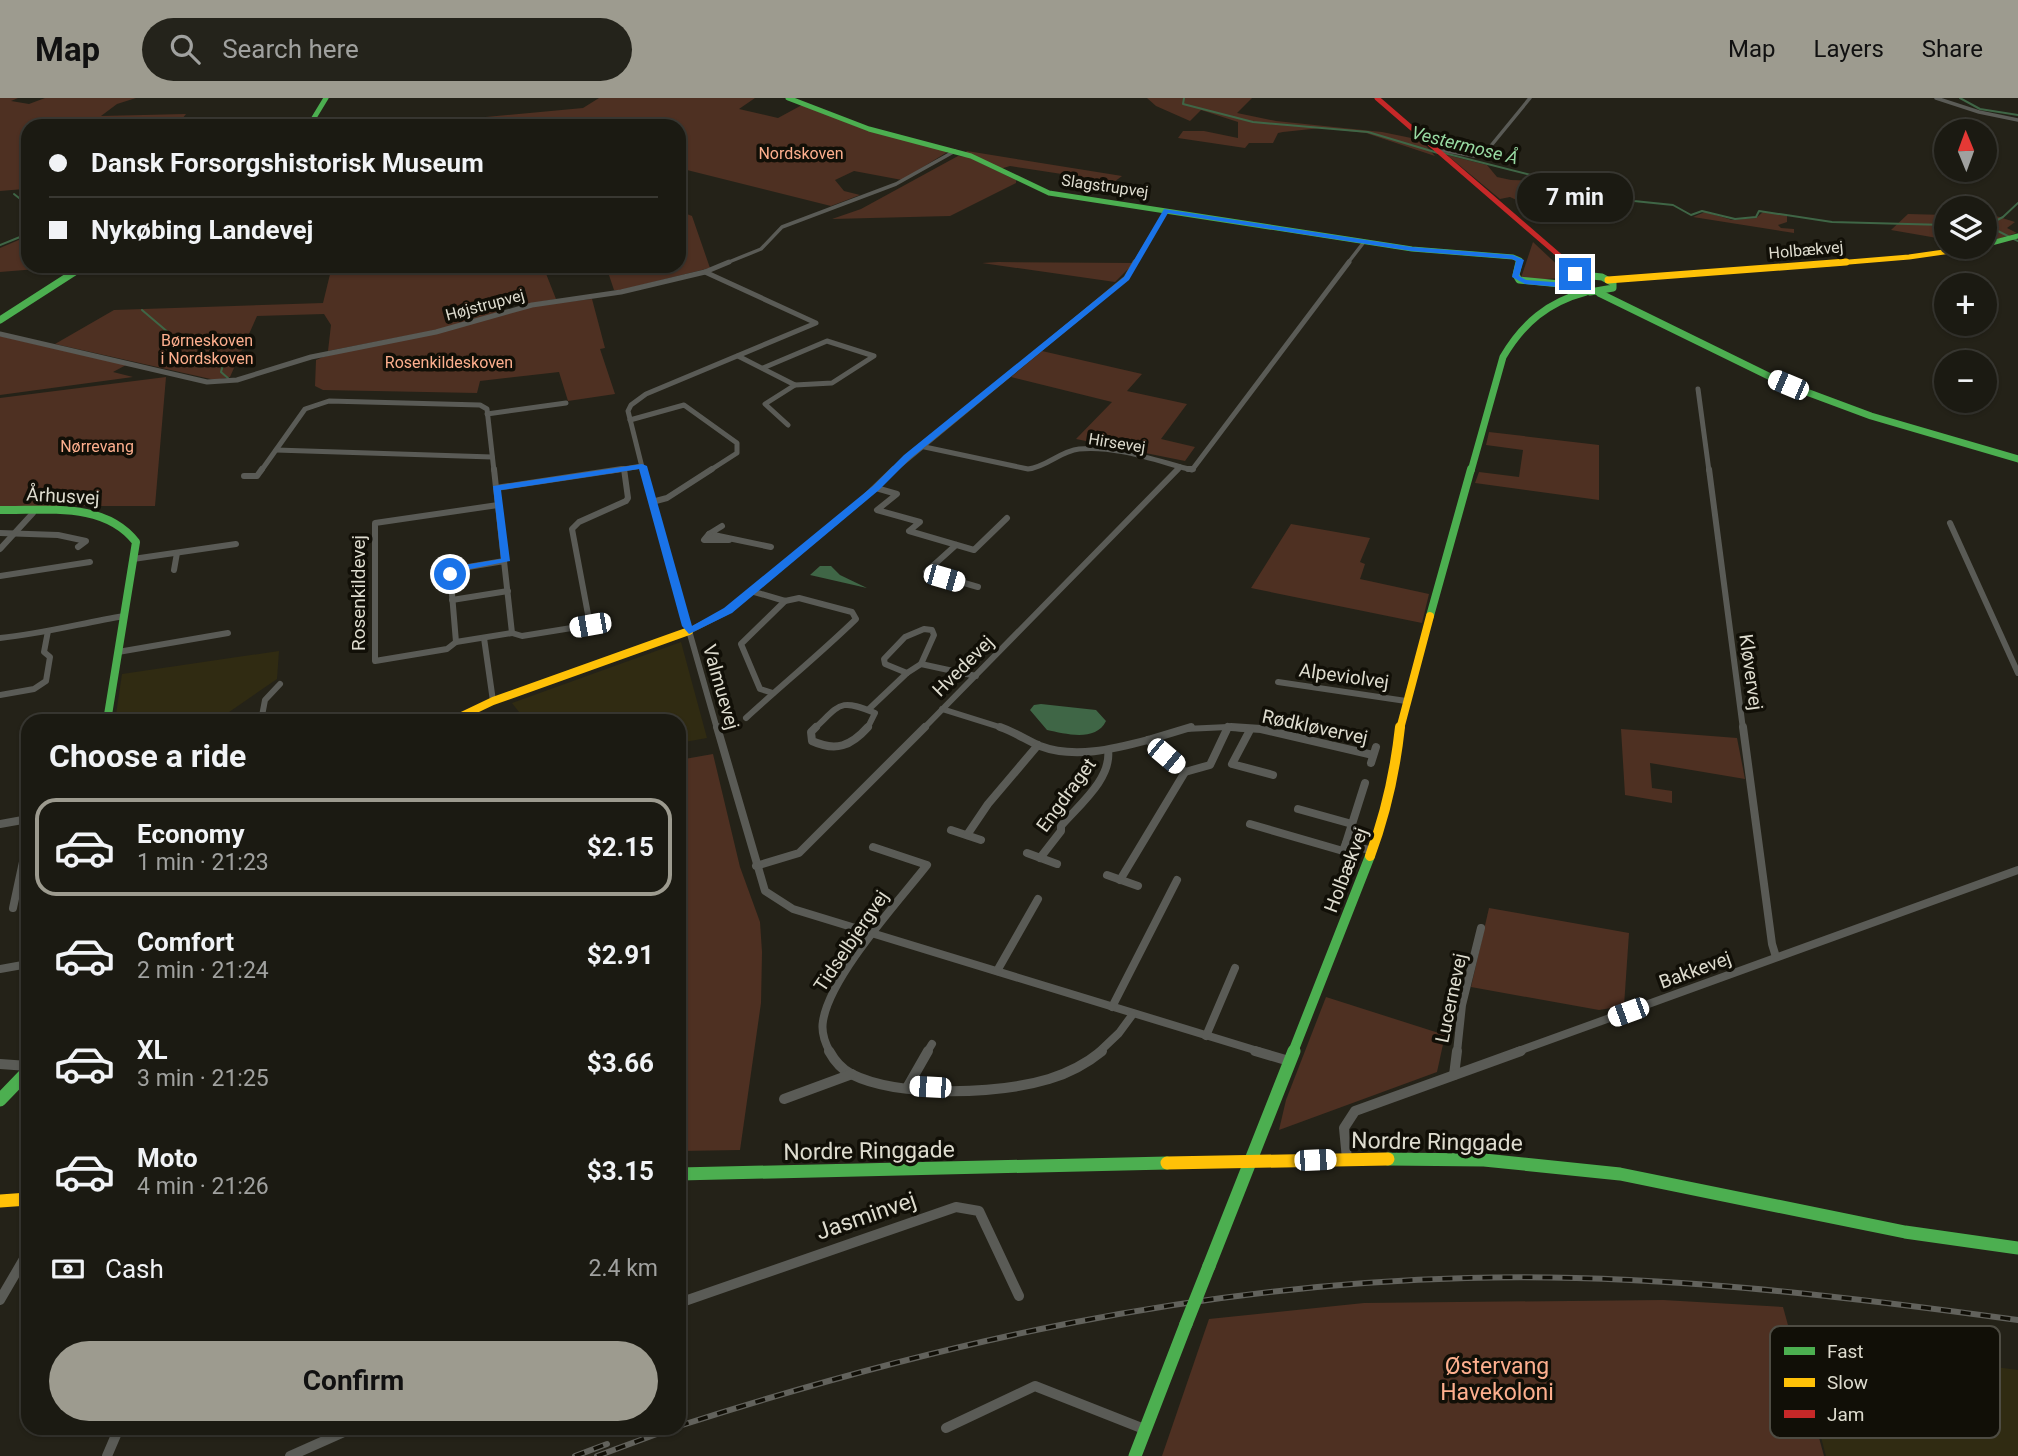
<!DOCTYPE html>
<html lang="en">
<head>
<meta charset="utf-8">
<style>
	body { margin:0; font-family:Roboto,sans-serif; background:#24231b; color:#f1f3f6; height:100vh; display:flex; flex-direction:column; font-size:26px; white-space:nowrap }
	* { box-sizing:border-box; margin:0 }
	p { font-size:23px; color:#a0a19f }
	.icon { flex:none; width:38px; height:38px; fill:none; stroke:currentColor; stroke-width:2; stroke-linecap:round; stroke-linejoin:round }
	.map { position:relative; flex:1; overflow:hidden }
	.drawer { position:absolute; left:21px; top:616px; width:665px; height:721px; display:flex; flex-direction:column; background:#1b1a12; border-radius:21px; box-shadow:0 2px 5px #0004,0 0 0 2px #393832 }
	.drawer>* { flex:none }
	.banner { position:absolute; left:21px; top:21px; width:665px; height:154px; border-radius:21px; box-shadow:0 2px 5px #0004,0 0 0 2px #393832; display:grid; align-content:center; height:154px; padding:0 28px; background:#1b1a12 }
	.needle { width:46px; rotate:359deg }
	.controls { position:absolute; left:1934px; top:21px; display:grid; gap:14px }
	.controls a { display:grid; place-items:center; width:63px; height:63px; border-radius:50%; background:#1b1a12; box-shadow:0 2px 5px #0004,0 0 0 2px #393832; font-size:35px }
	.end { position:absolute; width:32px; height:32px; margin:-16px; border:9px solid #1a73e8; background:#fff; box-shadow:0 0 0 4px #fff }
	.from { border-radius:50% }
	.bubble { position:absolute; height:49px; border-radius:24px; background:#1b1a12; box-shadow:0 2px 5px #0004,0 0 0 2px #393832; font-size:23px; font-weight:700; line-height:49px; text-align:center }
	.car { position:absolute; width:21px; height:42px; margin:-21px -10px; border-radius:9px; box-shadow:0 0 5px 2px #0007; background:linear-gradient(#fff 24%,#345 0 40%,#fff 0 76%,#345 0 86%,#fff 0) }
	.banner b { display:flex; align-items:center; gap:24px; height:66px; font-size:26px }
	.banner b+b { border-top:2px solid #393832 }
	.banner i { width:18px; height:18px; background:#f1f3f6 }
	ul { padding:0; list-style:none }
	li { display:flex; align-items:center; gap:21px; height:98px; margin:0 14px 10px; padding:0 14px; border:4px solid transparent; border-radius:21px }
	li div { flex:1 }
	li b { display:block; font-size:26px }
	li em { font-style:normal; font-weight:700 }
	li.on { border-color:#9d9b8f }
	li>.icon { width:63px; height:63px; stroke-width:1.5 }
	h2 { padding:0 28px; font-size:32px; line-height:84px }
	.pay { display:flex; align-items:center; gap:18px; height:77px; padding:0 28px; font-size:26px }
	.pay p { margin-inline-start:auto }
	.primary-button { display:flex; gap:14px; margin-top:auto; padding:14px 28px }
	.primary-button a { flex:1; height:80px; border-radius:42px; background:#9d9b8f; color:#111; font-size:28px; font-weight:700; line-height:80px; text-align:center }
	header { display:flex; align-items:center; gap:42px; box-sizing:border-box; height:98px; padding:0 35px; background:#9d9b8f; color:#111 }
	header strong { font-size:33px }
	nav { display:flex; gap:38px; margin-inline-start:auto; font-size:24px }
	.search { width:490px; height:63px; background:#24231b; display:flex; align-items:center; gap:18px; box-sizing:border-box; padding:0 24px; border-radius:38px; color:#a0a19f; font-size:26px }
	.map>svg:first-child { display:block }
</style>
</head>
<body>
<header>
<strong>Map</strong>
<div class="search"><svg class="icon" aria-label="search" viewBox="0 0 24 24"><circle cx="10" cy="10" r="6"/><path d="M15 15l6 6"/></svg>Search here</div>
<nav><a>Map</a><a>Layers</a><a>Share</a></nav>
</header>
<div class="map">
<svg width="2018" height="1358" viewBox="0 0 2018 1358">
	<rect width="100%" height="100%" fill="#242218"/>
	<g fill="#302b12">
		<polygon points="681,544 707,640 679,645 679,623 526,623 512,605"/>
		<polygon points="279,553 277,581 216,623 115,623 122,576"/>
		<polygon points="1795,1242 2018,1272 2018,1358 1826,1358"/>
	</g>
	<g fill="#4e3022">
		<polygon points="0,0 18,0 11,3 29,6 45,0 136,0 117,6 101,18 186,16 178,26 272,22 307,27 28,28 28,88 20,88 28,89 28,98 24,91 0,93"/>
		<polygon points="599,0 755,0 739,11 778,20 802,7 856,28 949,53 902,82 854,73 835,82 844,93 860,97 831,108 679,70 679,28 388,28 583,10"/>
		<polygon points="1147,0 1252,0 1237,15 1276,23 1382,34 1421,42 1435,58 1366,35 1321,30 1283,34 1278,35 1273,45 1249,45 1245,50 1178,40 1183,33 1204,33 1238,40 1238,24 1201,12 1190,23 1156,8"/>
		<polygon points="967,53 1122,78 1114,84 1010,68 1000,71 965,55"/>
		<polygon points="1447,57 1487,67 1497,79 1511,82 1541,83 1548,105 1535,102 1525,106 1510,99 1500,101"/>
		<polygon points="958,58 968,59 1016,82 1016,85 950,118 832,121 861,111"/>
		<polygon points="679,113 692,118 710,170 621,192 614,192 606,168 679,168"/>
		<polygon points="1705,114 1732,122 1756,120 1763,114 1787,117 1787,124 1778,127 1781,130 1794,131 1794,135 1693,119"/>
		<polygon points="1908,116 1946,117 1946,138 1943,141 1891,132"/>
		<polygon points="1985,118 1996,118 2015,124 2007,130 2017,135 1985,145"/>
		<polygon points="28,138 28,168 74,168 0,174 0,150"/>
		<polygon points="1533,144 1566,175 1562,180 1530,182 1521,180"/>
		<polygon points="982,165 998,164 1134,165 1115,184"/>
		<polygon points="332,168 543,168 556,201 523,207 517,197 489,206 499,214 436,232 328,253 331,227 324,216 257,218 230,279 215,282 55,246 114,212 323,205"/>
		<polygon points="592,201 605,250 600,251 615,296 568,303 559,274 480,283 477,295 323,292 315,288 316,262 323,259 539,207"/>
		<polygon points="0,238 126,267 113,274 133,279 0,297"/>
		<polygon points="1042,253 1142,276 1127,293 1187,306 1161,341 1195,349 1185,363 1076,341 1112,304 1011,279"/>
		<polygon points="166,279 155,408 0,408 0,300"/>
		<polygon points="1489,334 1599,347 1599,402 1475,385 1479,374 1519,379 1523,352 1486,347"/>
		<polygon points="1291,426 1370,440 1360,464 1365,466 1360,481 1429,496 1422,525 1251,490"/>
		<polygon points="1621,631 1737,640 1745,681 1650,665 1652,690 1672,693 1672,705 1625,697"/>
		<polygon points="713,656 740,769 760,824 762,854 761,905 740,1052 679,1053 679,662"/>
		<polygon points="1489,810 1629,835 1624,908 1599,912 1471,889"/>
		<polygon points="1326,899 1445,937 1437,974 1279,1032 1286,1002"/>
		<polygon points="1663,1202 1783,1209 1824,1358 1162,1358 1209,1221 1364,1205"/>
	</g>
	<g fill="#3f6646">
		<polygon points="820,468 831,468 840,477 867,490 810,477"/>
		<path d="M1041 606 1096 612 1106 623C1096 644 1066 636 1047 632L1030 612 1034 607Z"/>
	</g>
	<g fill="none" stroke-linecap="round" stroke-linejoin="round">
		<g stroke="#3f6646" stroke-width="2">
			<polyline points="1184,0 1183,6 1253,24 1368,34 1438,55"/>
			<polyline points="1960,0 1980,11 2018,17"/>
			<polyline points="1444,55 1634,103 1673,107 1691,117 1702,113 1735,121 1756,119 1759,113 1832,124 1946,127"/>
			<polyline points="14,96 24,104 28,117"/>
			<polyline points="28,120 28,124"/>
			<polyline points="1984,129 2003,119 2018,105"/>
			<polyline points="1990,129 2018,143"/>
			<polyline points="0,147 20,139 28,128"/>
			<polyline points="142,212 176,241 196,250"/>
			<polyline points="204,257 217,260 223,267 221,274 229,281"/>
		</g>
		<g stroke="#5a5b56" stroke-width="3.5">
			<polyline points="1936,0 1979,14 2018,22"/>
			<polyline points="1436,51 1474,58 1485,55 1530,0"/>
			<polyline points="724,166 761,151 782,129 896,86 955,53"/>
			<polyline points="1134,166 1166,113"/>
			<polyline points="1347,166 1364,144"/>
		</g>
		<g stroke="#5a5b56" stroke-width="5">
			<polyline points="0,236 207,284 237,282 311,259 436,234 532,207 621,194 705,174 729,164"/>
			<polyline points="738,258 795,287 765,306 788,327"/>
			<polyline points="763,270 827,243 874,258 832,285 795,287"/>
			<polyline points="1698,291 1709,373"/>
			<polyline points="487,316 566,305"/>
			<polyline points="630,322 684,307 737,345 737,355 709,373"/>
			<path d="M920 348 1028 371C1047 369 1060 353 1079 351 1115 347 1157 363 1192 372L1349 164"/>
			<polyline points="276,352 492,359"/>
			<polyline points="261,373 305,311 329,303 480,307 487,311 494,373"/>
			<polyline points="611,373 642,368"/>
			<polyline points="643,373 628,313 631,307 646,296 816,225 705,174"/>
			<polyline points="893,373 1126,180 1135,164"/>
			<polyline points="1176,373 1180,369"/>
		</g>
		<g stroke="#5a5b56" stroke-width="6">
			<polyline points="494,371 504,463"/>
			<polyline points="643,371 717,631"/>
			<polyline points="1188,371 1193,371"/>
			<polyline points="1709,371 1743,631"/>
			<polyline points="244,378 257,378 262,371"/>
			<polyline points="496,390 622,371"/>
			<polyline points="876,390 897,396 877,412 920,424 909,433 974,452 1007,420"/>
			<polyline points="652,404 667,400 712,371"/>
			<polyline points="1950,425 2018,575"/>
			<polyline points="722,428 709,436 771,449"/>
			<polyline points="0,435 58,437 86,443 78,449"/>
			<polyline points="709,436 704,442 729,442"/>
			<polyline points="956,447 926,474 978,489"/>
			<polyline points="0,451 33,415"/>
			<polyline points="133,461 236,446"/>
			<polygon points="504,463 512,535 456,544 450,472"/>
			<polyline points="174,472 177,455"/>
			<polyline points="0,478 90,464"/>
			<polyline points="452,502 508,493"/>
			<polygon points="924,531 932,532 934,537 921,566 907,575 885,566 884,561 905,539"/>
			<polyline points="689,533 728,513 864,400 894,371"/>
			<polyline points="512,535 522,538 590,527 572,431 579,424 626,403 628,400 624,371"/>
			<path d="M0 540C42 536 82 525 124 518"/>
			<polyline points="484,540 493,603"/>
			<polyline points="456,544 447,551 375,563 375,425 498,407"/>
			<polyline points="118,554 228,535"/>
			<polyline points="921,566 976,578"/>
			<polyline points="1278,584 1406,603"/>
			<polyline points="773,595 760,591 741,546 785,503"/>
			<polyline points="0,597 34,591 46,583 50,559 44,554 48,533"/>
			<polyline points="869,611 907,575"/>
			<polyline points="942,611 1006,631"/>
			<path d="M746 620C783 586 820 556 856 521L852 514 799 500 785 503 751 493"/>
			<polyline points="261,623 265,602 280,586"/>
			<polyline points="1228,629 1244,631"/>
			<path d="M814 631C841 606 839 600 875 615L867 631"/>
			<polyline points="923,631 1178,371"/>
			<polyline points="1185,631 1228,629 1227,631"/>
			<polyline points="1259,631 1262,631"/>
		</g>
		<g stroke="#5a5b56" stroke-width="8">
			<polyline points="717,629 765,793 793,811 1261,954"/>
			<path d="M816 629 811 634 812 643C836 654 851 648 868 629"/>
			<path d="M1000 629C1017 635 1026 642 1040 648 1074 661 1114 651 1148 642"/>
			<polyline points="1231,629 1261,631 1373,657"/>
			<polyline points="1743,629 1772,846 1776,859"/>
			<polyline points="1250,632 1232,666 1273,677"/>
			<polyline points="1148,642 1185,674 1210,667 1228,629"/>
			<polyline points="1148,642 1191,629"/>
			<polyline points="1371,665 1376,649"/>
			<polyline points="1298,711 1352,726 1346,745 1372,753"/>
			<polyline points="0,726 28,721"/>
			<polyline points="1250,726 1343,753 1346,745"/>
			<polyline points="1352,726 1365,685"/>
			<polyline points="951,732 981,742"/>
			<polyline points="967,737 988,706 1038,647"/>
			<polyline points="1027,755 1057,766"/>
			<path d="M1040 760 1061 733V728C1078 708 1112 681 1108 652"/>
			<polyline points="756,768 799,755 925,629"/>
			<polyline points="1107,777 1138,788"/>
			<polyline points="1120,782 1185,674"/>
			<polyline points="13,810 24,759 28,755"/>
			<polyline points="0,871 28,866"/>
			<polyline points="997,873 1038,801"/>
			<polyline points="1112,909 1177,782"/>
			<polyline points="1206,938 1235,870"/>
			<path d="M830 954C825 945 821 934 823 923 830 878 898 804 927 767L873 749"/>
			<polyline points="927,954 932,946"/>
			<polyline points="1099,954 1119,935 1133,916"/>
			<polyline points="1457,954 1462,907 1481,830"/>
			<polyline points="1516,954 2018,772"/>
		</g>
		<g stroke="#5a5b56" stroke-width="10">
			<path d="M829 953C834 962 841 971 851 976 899 1000 999 996 1049 981 1069 975 1086 966 1102 953"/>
			<polyline points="1255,953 1289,963"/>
			<polyline points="0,966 28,968"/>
			<polyline points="1454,977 1457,953"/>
			<polyline points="908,988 928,953"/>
			<polyline points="784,1001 852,976"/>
			<polyline points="1347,1061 1344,1030 1355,1013 1521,953"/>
			<polyline points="0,1202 28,1154"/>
			<polyline points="679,1205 956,1109 979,1113 1019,1198"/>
			<polyline points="946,1330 1035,1288 1144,1331"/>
			<polyline points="107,1358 119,1330"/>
			<polyline points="290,1358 353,1330"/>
		</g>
		<g stroke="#4caf50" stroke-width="5">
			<polyline points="788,0 869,31 971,58 1049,95 1412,151 1513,159 1520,162 1519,166"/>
			<polyline points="309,28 326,0"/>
			<polyline points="1984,147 2018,138"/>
		</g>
		<g stroke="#4caf50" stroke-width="7">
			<polyline points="1519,164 1516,177 1519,182 1571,187"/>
			<polygon points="1582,177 1602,179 1613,185 1613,190 1590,194 1569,185 1571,180"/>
			<polyline points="1599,195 1785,286 1871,318 2018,361"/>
			<polyline points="0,222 84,168"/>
			<path d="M1471 373 1503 259C1523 225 1548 204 1586 194"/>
		</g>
		<g stroke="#4caf50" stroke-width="8">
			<path d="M0 412C47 413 104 403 136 444L107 623"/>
			<polyline points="1430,518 1471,371"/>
		</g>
		<polyline stroke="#4caf50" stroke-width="10" points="1293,954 1370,758"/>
		<g stroke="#4caf50" stroke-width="13">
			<polyline points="0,1002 28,973"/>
			<polyline points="1388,1061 1484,1062 1620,1076 1905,1134 2018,1150"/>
			<polyline points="679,1076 1167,1065"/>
			<polyline points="1209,1168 1294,953"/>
			<polyline points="1135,1358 1186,1226"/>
		</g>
		<polyline stroke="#ffc107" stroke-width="5" points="1825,166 1909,159 1979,149"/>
		<polyline stroke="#ffc107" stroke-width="7" points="1608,182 1846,164"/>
		<g stroke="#ffc107" stroke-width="8">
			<polyline points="451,623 493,603 689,533"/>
			<polyline points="1400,631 1430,518"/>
		</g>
		<path stroke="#ffc107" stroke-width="10" d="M1370 758C1386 715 1395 675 1400 629"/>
		<g stroke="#ffc107" stroke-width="13">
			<polyline points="1167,1065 1388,1061"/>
			<polyline points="0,1103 28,1101"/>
		</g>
		<polyline stroke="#c62828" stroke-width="5" points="1377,0 1569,166"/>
		<polyline stroke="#c62828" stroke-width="7" points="1567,164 1586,177"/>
		<defs>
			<g id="rail">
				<path d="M679 1328C937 1245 1196 1187 1467 1180 1652 1175 1835 1197 2018 1222"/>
				<polyline points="575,1358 607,1346"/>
				<polyline points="597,1358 673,1330"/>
			</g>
		</defs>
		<use href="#rail" stroke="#62625c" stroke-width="6"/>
		<use href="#rail" stroke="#110f07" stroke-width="3.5" stroke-dasharray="10" stroke-linecap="butt"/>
		<polyline stroke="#4caf50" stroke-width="13" points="1186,1226 1209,1168"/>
	</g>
	<polygon fill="#1a73e8" points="1164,111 1412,149 1513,157 1524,162 1519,178 1526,182 1566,185 1568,178 1573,177 1567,168 1571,166 1590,177 1573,181 1574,187 1571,190 1525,186 1512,179 1516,163 1512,161 1412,153 1168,115 1129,182 910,361 879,392 732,515 689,536 682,528 639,371 501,392 510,463 455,474 450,479 445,476 446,470 501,461 493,388 642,366 647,368 692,528 724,510 873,388 904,357 1124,179"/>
	<g text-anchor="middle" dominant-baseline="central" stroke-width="7" stroke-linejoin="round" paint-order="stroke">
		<g font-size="16" fill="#fdaf8e" stroke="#110f07">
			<text x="801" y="55">Nordskoven</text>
			<text x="207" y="242">Børneskoven<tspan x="207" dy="18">i Nordskoven</tspan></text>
			<text x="449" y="264">Rosenkildeskoven</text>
			<text x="97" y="348">Nørrevang</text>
		</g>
		<g font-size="16" fill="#dedccf" stroke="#110f07">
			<text transform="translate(1105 88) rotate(8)">Slagstrupvej</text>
			<text transform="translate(1806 152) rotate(-5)">Holbækvej</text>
			<text transform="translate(485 207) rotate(-15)">Højstrupvej</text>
			<text transform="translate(1117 345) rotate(9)">Hirsevej</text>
		</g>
		<g font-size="18" font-style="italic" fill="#98dba3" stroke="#110f07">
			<text transform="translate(1465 47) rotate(14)">Vestermose Å</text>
		</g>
		<g font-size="19" fill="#dedccf" stroke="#110f07">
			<text transform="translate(63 398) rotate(3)">Århusvej</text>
			<text transform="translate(358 495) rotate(-90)">Rosenkildevej</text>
			<text transform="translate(963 568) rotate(-45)">Hvedevej</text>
			<text transform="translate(1751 574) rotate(82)">Kløvervej</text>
			<text transform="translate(1344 578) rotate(8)">Alpeviolvej</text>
			<text transform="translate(721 589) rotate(74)">Valmuevej</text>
			<text transform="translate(1315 629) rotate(12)">Rødkløvervej</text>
			<text transform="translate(1066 697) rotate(-54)">Engdraget</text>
			<text transform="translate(1346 772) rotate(-69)">Holbækvej</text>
			<text transform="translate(851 843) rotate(-56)">Tidselbjergvej</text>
			<text transform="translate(1695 872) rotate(-20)">Bakkevej</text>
			<text transform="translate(1451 900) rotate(-78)">Lucernevej</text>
		</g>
		<g font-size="23" fill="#dedccf" stroke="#110f07">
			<text transform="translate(1437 1044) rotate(1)">Nordre Ringgade</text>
			<text transform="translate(869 1053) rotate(-1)">Nordre Ringgade</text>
			<text transform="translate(866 1118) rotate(-19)">Jasminvej</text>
		</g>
		<g font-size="23" fill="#fdaf8e" stroke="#110f07">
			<text x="1497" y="1268">Østervang<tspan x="1497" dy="26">Havekoloni</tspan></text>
		</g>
	</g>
	<rect x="1770" y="1228" width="230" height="112" rx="10" fill="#110f07" stroke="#4e4c43" stroke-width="2"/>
	<rect x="1784" y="1249" width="31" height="8" fill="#4caf50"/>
	<rect x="1784" y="1280" width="31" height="9" fill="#ffc107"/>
	<rect x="1784" y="1312" width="31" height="8" fill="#c62828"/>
	<g font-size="19" fill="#dedccf">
		<text x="1827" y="1260">Fast</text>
		<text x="1827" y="1291">Slow</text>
		<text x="1827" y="1323">Jam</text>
	</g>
</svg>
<div class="controls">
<a><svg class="needle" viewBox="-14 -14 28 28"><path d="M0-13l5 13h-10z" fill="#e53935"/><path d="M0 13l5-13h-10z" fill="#a0a19f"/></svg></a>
<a><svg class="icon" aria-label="layers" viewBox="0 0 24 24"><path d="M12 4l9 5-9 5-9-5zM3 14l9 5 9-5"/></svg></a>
<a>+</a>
<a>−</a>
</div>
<i class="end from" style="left:450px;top:476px"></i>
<i class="end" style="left:1575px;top:176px"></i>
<div class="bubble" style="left:1517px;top:75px;width:116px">7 min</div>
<i class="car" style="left:1788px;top:287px;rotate:293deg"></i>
<i class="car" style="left:944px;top:480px;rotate:106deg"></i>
<i class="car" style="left:590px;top:527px;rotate:260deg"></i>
<i class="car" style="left:1166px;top:658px;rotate:130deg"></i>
<i class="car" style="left:1628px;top:914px;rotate:250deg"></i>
<i class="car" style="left:930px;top:989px;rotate:273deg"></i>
<i class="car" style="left:1315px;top:1062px;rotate:88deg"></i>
<div class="banner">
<b><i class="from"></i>Dansk Forsorgshistorisk Museum</b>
<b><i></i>Nykøbing Landevej</b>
</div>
<section class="drawer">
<h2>Choose a ride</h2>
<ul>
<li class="on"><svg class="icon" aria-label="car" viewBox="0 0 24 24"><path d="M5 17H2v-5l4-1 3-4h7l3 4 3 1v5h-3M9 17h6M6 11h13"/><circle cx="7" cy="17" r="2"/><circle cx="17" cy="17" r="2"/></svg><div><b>Economy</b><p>1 min · 21:23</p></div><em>$2.15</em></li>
<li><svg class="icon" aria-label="car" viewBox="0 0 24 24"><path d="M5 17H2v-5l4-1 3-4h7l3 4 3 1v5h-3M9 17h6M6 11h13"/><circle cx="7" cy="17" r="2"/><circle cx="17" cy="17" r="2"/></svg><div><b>Comfort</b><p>2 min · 21:24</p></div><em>$2.91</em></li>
<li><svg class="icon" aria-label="car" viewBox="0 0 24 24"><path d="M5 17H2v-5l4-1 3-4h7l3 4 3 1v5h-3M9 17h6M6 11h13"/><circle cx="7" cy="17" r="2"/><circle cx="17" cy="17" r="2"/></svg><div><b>XL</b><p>3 min · 21:25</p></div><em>$3.66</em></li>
<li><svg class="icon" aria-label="car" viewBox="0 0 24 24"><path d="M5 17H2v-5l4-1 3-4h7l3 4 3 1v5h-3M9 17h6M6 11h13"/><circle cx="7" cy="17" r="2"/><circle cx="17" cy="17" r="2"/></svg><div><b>Moto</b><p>4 min · 21:26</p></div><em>$3.15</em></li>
</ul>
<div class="pay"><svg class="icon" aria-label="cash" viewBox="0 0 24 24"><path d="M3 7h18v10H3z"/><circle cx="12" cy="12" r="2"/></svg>Cash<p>2.4 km</p></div>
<div class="primary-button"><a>Confirm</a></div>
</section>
</div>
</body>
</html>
